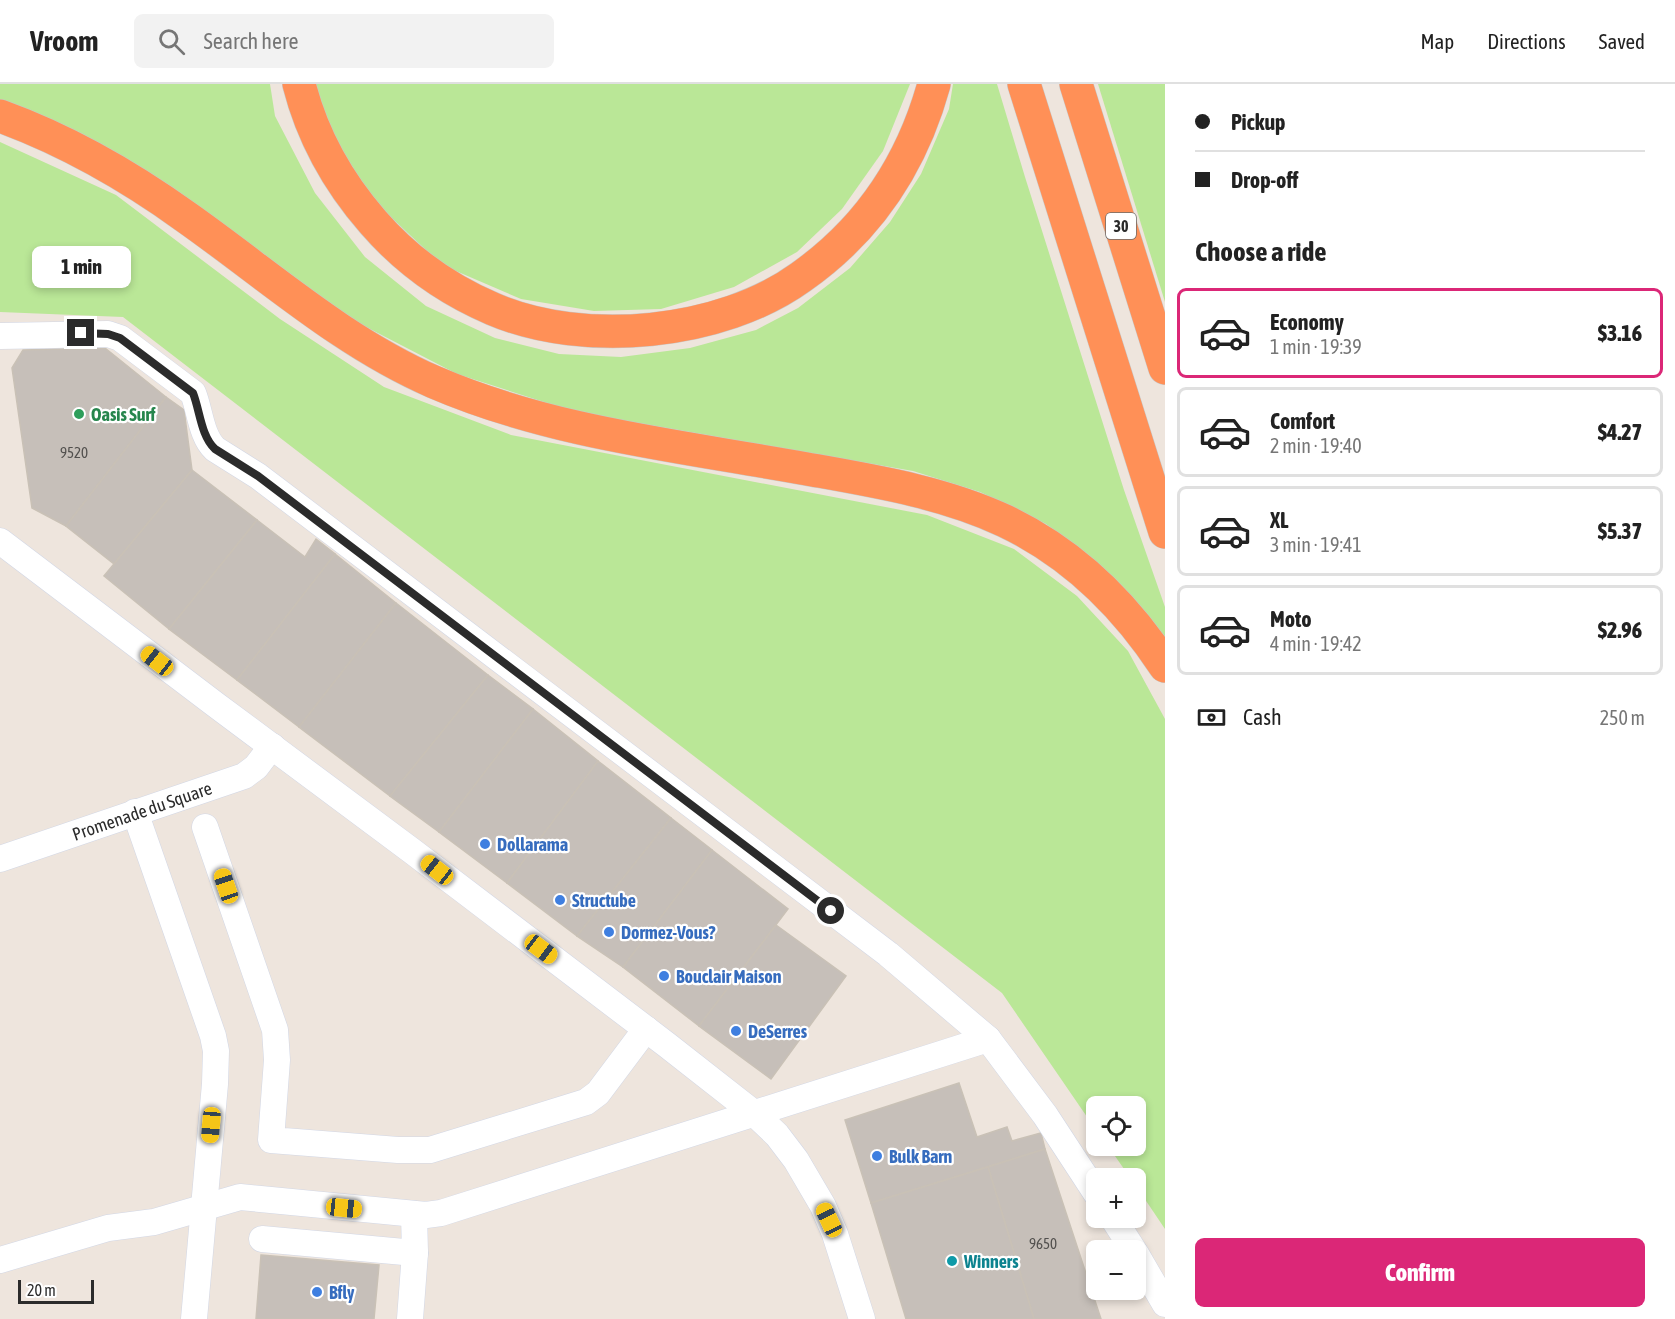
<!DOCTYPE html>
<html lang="en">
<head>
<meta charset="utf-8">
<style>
	body { margin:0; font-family:"Asap Condensed",sans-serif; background:#f2f2f2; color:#222; height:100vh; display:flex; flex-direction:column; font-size:22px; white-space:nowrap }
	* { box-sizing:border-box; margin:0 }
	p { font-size:20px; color:#767676 }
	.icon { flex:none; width:33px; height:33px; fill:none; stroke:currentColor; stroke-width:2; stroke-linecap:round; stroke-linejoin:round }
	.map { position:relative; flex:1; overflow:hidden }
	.details { display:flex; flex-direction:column; background:#fff; width:510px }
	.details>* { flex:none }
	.top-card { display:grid; align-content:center; height:132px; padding:0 30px; background:#fff }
	.fabs { position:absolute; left:1086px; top:1012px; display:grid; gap:12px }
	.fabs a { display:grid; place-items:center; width:60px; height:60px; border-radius:9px; background:#fff; box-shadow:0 3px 9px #0003; font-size:30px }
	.scale { position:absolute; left:18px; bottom:15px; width:76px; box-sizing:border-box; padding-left:6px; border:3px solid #2b2b2b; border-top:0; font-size:16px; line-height:21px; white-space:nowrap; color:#2b2b2b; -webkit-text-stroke:4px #fff; paint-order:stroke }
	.end { position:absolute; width:27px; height:27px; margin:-14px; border:8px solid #2b2b2b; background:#fff; box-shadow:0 0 0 3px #fff }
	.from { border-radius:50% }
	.bubble { position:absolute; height:42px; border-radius:9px; background:#fff; box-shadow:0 3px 9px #0003; font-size:20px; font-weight:800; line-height:42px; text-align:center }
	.car { position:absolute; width:18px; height:36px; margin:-18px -9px; border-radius:8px; box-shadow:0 0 4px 2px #0007; background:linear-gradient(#f5c518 24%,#345 0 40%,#f5c518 0 76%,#345 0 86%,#f5c518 0) }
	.top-card b { display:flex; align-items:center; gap:21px; height:57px; font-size:22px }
	.top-card b+b { border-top:2px solid #e0e0e0 }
	.top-card i { width:15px; height:15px; background:#222 }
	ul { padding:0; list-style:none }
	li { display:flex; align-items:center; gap:18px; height:90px; margin:0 12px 9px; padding:0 18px; border:3px solid #e0e0e0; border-radius:9px }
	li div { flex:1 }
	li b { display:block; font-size:22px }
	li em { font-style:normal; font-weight:800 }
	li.selected { border-color:#db2777 }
	li>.icon { width:54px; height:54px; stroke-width:1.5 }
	h2 { padding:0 30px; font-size:27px; line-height:72px }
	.pay { display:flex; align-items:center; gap:15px; height:66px; padding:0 30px; font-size:22px }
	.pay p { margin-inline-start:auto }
	.cta { display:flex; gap:12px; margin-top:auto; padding:12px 30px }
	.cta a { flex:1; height:69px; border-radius:9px; background:#db2777; color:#fff; font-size:24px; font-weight:800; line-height:69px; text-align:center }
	header { display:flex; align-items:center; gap:36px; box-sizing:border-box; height:84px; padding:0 30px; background:#fff; border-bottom:2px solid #e0e0e0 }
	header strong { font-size:28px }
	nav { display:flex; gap:33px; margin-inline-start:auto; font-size:21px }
	.search { width:420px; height:54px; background:#f2f2f2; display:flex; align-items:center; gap:15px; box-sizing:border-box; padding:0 21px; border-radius:9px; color:#767676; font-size:22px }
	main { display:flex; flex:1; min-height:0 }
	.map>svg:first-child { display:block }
</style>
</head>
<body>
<header>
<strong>Vroom</strong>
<div class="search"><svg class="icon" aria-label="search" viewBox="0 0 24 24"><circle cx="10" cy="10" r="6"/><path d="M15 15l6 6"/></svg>Search here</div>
<nav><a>Map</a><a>Directions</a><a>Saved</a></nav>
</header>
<main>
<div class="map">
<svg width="1165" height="1235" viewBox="0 0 1165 1235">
	<rect width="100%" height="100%" fill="#eee5dd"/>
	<g fill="#bae797">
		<polygon points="0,0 270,0 275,32 315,109 365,173 426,222 495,254 559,270 621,273 690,264 756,246 798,224 850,184 890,138 921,90 949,25 953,0 997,0 1025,93 1124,406 1165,523 1165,567 1101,482 1046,440 980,408 913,387 575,328 457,290 343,231 0,16"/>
		<polygon points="316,0 910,0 883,67 842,125 797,168 734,203 661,225 594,227 521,215 442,181 379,122 331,53"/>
		<polygon points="1098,0 1165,0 1165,218"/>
		<polygon points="0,58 116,111 280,235 384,303 511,351 927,431 1014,465 1077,512 1128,567 1165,635 1165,1145 1136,1102 1136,1095 1131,1095 1108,1062 1136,1062 1136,1023 1096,1023 1096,1046 1002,909 123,233 0,228"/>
	</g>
	<g fill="#c6bfb9" stroke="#c9c1b6" stroke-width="1.5">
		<polygon points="105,264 166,313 66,442 32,424 12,284 23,266"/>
		<polygon points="166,313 184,326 192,386 114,480 66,442"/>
		<polygon points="192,386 257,436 169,545 104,492"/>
		<polygon points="257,436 305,473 316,455 335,470 237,596 169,545"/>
		<polygon points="335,470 396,519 299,643 237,596"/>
		<polygon points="396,519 488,591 390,712 299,643"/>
		<polygon points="488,591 533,625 439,748 390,712"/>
		<polygon points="533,625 598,677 507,799 439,748"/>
		<polygon points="598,677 671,734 577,852 507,799"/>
		<polygon points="671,734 712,766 623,883 577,852"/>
		<polygon points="712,766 788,825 699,942 623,883"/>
		<polygon points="776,841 846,892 771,995 699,942"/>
		<polygon points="959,999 977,1053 1007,1043 1012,1057 1041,1049 1045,1065 871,1119 845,1036"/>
		<polygon points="1045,1065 1101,1235 1034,1235 988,1083"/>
		<polygon points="988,1083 1034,1235 906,1235 871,1119"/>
		<polygon points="261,1171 379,1181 374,1235 256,1235"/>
	</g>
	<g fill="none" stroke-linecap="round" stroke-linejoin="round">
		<defs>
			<g id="minor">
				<path d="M0 252 108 250 120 254 193 309C200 326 201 352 215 365L258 392 888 870 988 955 1045 1031 1096 1109"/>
				<polyline points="0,457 216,621 412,767 667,961 755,1030 777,1051 796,1076 823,1122 835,1150 862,1235"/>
				<polyline points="135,728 213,952 216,967 215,1000 194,1235"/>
				<polyline points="205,743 275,946 277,976 271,1056 398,1066 430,1066 586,1018 598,1009 646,945"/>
				<polyline points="0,775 244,692 256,683 272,662"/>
				<polyline points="1113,1134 1134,1167"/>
				<polyline points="262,1155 415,1169"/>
				<polyline points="1136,1170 1165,1220"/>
				<polyline points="0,1176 108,1144 154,1138 240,1113 426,1131 441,1129 988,955"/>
				<polyline points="410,1235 415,1169 414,1130"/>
			</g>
			<g id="highway">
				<path d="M299 0C312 51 338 98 373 138 406 176 446 205 493 225 584 264 721 251 801 193 869 145 912 80 934 0"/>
				<polyline points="1024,0 1165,448"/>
				<polyline points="1076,0 1165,284"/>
				<path d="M0 32C66 56 129 92 186 133 267 190 342 258 434 298 552 349 681 362 807 385 874 397 943 408 1005 437 1072 469 1125 521 1165 582"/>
			</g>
		</defs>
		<use href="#minor" stroke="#d2d7e5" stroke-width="27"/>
		<use href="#highway" stroke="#c8c8c8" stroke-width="34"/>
		<use href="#minor" stroke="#fff" stroke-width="26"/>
		<use href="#highway" stroke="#ff9057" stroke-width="33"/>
	</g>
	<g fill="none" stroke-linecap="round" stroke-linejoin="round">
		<path stroke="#2b2b2b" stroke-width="8" d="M81 249 108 250 120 254 193 309C200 327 201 352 215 365L258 392 831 827"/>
	</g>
	<circle fill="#2e9e5b" stroke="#fff" stroke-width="2" cx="79" cy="330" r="6"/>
	<g fill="#3f7fe0" stroke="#fff" stroke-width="2">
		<circle cx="485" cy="760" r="6"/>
		<circle cx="560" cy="816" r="6"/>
		<circle cx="609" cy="848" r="6"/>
		<circle cx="664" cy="892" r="6"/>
		<circle cx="736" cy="947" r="6"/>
		<circle cx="877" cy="1072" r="6"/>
		<circle cx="317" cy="1208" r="6"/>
	</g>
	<circle fill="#0f9aa8" stroke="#fff" stroke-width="2" cx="952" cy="1177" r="6"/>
	<g text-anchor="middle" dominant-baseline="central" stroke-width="4.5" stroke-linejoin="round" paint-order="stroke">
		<g font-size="15" fill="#52504e">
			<text x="74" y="368">9520</text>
			<text x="1043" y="1159">9650</text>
		</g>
		<rect fill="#fff" stroke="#6b6b6b" stroke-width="1.5" x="1106" y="129" width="30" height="26" rx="4.5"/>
		<g font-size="16" font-weight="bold" fill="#2b2b2b">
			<text x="1121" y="142">30</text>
		</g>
		<g font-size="18" font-weight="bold" fill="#27864d" stroke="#fff" text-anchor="start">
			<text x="91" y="330">Oasis Surf</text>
		</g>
		<g font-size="18" fill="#2b2b2b" stroke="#fff">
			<text transform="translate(142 727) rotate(-19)">Promenade du Square</text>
		</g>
		<g font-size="18" font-weight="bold" fill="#366cbe" stroke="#fff" text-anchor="start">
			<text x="497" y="760">Dollarama</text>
			<text x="572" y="816">Structube</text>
			<text x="621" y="848">Dormez-Vous?</text>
			<text x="676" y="892">Bouclair Maison</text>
			<text x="748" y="947">DeSerres</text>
			<text x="889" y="1072">Bulk Barn</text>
			<text x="329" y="1208">Bfly</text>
		</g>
		<g font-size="18" font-weight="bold" fill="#0d838f" stroke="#fff" text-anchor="start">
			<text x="964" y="1177">Winners</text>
		</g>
	</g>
</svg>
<div class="fabs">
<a><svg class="icon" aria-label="locate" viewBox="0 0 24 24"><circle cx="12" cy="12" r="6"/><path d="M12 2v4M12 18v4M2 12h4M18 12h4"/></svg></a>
<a>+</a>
<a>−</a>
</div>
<div class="scale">20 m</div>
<i class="end from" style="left:831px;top:827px"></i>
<i class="end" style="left:81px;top:249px"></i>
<div class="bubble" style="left:32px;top:162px;width:99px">1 min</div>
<i class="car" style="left:157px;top:577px;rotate:308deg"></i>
<i class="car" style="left:437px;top:786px;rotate:308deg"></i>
<i class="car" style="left:226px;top:802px;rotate:341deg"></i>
<i class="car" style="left:541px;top:865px;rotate:127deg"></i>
<i class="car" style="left:211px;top:1041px;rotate:185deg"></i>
<i class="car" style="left:344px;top:1124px;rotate:96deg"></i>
<i class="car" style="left:829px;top:1136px;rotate:335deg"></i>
</div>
<section class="details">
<div class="top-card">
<b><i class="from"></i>Pickup</b>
<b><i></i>Drop-off</b>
</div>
<h2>Choose a ride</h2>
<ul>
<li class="selected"><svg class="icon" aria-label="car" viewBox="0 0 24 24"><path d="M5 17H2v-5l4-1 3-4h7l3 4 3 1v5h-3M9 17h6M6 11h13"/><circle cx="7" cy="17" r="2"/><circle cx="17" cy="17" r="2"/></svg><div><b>Economy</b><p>1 min · 19:39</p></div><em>$3.16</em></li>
<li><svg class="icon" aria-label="car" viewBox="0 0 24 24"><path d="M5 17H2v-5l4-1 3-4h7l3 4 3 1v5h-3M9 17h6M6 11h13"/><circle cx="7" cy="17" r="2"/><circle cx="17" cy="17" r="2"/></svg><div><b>Comfort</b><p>2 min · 19:40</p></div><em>$4.27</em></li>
<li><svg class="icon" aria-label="car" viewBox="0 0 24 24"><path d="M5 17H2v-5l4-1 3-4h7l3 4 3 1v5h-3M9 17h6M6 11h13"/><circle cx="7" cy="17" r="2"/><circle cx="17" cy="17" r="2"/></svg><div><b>XL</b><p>3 min · 19:41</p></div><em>$5.37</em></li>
<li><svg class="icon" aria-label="car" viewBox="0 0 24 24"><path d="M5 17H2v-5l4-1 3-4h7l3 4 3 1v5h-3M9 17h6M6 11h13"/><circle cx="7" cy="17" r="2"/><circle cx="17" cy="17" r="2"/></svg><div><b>Moto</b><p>4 min · 19:42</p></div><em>$2.96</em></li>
</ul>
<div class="pay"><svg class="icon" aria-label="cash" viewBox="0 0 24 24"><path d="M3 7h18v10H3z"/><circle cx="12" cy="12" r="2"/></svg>Cash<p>250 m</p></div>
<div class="cta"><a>Confirm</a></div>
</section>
</main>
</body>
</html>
